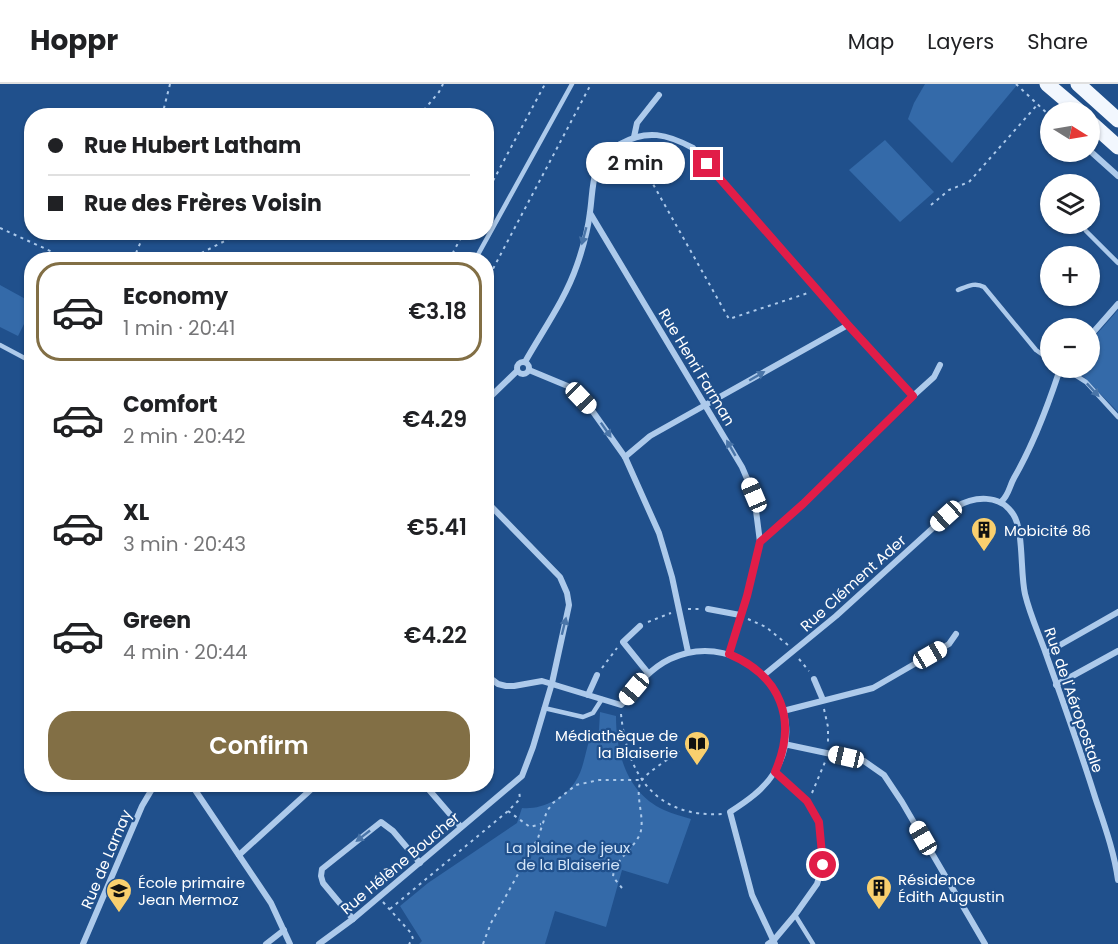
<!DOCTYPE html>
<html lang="en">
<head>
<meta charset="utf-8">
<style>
	body { margin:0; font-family:Poppins,sans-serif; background:#f6f6f6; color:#202124; height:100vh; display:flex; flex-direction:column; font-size:22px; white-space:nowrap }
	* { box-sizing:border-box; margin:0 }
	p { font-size:20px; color:#757577 }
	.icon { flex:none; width:33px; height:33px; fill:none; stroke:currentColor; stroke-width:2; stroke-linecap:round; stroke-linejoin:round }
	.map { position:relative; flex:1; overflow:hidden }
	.drawer { position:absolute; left:24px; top:168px; width:470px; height:540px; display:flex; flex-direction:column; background:#fff; border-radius:24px; box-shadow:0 2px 4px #0004 }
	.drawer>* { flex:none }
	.top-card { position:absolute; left:24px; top:24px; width:470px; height:132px; border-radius:24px; box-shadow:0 2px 4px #0004; display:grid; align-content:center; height:132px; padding:0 24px; background:#fff }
	.needle { width:39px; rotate:101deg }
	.tools { position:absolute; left:1040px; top:18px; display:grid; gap:12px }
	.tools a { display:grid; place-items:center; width:60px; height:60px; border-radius:50%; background:#fff; box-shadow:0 2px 4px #0004; font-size:30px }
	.end { position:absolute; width:27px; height:27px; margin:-14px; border:8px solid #e11d48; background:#fff; box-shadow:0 0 0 3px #fff }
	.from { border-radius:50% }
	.bubble { position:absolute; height:42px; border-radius:21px; background:#fff; box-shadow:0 2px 4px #0004; font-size:20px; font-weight:600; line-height:42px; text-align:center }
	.car { position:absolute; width:18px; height:36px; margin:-18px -9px; border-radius:8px; box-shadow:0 0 4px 2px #0007; background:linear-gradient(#fff 24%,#345 0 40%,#fff 0 76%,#345 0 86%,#fff 0) }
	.top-card b { display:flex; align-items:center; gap:21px; height:57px; font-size:22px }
	.top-card b+b { border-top:2px solid #e0e0e0 }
	.top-card i { width:15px; height:15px; background:#202124 }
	ul { padding:10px 0 0; list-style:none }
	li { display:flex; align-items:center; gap:18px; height:99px; margin:0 12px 9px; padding:0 12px; border:3px solid transparent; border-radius:24px }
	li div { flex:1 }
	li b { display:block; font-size:22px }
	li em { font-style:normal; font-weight:600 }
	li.active { border-color:#826f45 }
	li>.icon { width:54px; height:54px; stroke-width:1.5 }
	.cta { display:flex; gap:12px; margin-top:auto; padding:12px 24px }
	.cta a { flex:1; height:69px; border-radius:24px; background:#826f45; color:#fff; font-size:24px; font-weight:600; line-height:69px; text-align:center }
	header { display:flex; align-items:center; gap:36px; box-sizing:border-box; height:84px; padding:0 30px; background:#fff; border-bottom:2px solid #e0e0e0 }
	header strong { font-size:28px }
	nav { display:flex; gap:33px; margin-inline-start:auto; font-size:21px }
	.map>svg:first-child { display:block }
</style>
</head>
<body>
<header>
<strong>Hoppr</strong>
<nav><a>Map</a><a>Layers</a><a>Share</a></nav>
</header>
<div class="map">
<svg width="1118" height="860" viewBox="0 0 1118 860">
	<rect width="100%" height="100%" fill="#20508c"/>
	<g fill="#346aa9">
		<polygon points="925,0 1016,0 1017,1 952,79 908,35 914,19"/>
		<polygon points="885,56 934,108 900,138 849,86"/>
		<polygon points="0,201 31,218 31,226 18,252 0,243"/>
		<polygon points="1118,226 1118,328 1085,294 1071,284 1089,284 1089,259"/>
		<path d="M600 628 616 632C616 670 627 709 664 726 673 730 682 732 691 735L668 800 622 786 606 843 555 827 545 860H419L422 857 400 822 428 799 517 739 522 724C541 726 564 715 575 698 583 687 585 670 589 657L595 659 599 646Z"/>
	</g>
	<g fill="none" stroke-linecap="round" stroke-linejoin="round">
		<g stroke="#adcaeb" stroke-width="2" stroke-dasharray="3 4.5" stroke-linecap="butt">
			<polyline points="1016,0 1050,32"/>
			<polyline points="162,32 170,0"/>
			<polyline points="419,32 439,8 443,0"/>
			<polyline points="622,69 649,93 729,235 808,209"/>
			<polyline points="486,110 545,0"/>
			<polyline points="931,121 949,106 969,98 1038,20"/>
			<polyline points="0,144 70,176"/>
			<polyline points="136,172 151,176"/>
			<polyline points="133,176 145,148"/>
			<polyline points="188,176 242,148"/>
			<polyline points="449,176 464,148"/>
			<polyline points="486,198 591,0"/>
			<polyline points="688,525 700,525"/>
			<polyline points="748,535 766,543 788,561"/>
			<polyline points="648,538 671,529"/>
			<polyline points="799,575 809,587"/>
			<polyline points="602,584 617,564"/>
			<polyline points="824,625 828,643 828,661"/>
			<path d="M621 630C627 691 656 734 722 730"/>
			<polyline points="812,709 825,678"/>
			<polyline points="508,727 530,743 541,740"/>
			<path d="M622 804 613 793C614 776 633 766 640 750 646 734 633 708 642 696 650 686 668 676 679 667"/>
			<polyline points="383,818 411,849 413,855 409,860"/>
			<polyline points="390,825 508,727 520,715 519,706"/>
			<polyline points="483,860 491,839 538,754 547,727 553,719 576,701 599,696 642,696"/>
		</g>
		<g stroke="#adcaeb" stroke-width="4.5">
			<polyline points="1086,147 1118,179"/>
			<polyline points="475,176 572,0"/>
			<path d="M958 206C968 202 975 198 984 203L1036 266 1050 276"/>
			<polyline points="0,261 32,278"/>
			<polyline points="1064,284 1086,298 1118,333"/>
			<polyline points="544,624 583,633 593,629 602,615"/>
			<polyline points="795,831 813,860"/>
		</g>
		<g stroke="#adcaeb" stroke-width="6">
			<polyline points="634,53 637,39 659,11"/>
			<polyline points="1089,66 1118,92"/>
			<polyline points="590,129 742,383 754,411 760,458"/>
			<polyline points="1089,253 1118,220"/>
			<circle cx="523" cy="284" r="6"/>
			<path d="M525 278C543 246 565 216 577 181 583 164 588 145 590 128 592 114 592 100 596 87 600 75 610 66 620 60 647 45 667 50 693 64L848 241 913 312 803 420 760 458 747 512 729 570"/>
			<polyline points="529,286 570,303 591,325 625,373 659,449 672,493 688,568"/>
			<polyline points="913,312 934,293 940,281"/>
			<polyline points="486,317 517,287"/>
			<polyline points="625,373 650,352 848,241"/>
			<path d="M1001 418C1009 411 1009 403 1014 394 1033 361 1046 327 1058 291L1064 284"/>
			<polyline points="708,525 740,531"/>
			<polyline points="640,542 623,558 648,589"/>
			<polyline points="1046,569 1118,528"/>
			<path d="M486 591 498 600 506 602H514L542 597 621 621C635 604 649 585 670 575 743 541 816 622 774 689 763 706 747 717 730 728L752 811 775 860"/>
			<path d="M764 591 836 532 956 423C974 412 1000 410 1013 430 1024 446 1020 488 1025 510 1030 531 1039 550 1046 570 1063 618 1080 665 1095 713 1104 740 1114 767 1118 796"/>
			<polyline points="814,595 823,616"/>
			<polyline points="1056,601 1118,567"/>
			<polyline points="588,611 597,591"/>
			<polyline points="783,627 873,604 949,560 956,550"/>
			<polyline points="784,660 864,677 884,691 902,718 985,860"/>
			<polyline points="191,700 271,819 290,860"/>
			<polyline points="424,700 461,743"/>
			<polyline points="239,771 317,700"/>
			<polyline points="353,835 323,799 321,792 322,785 381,738 393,747 420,779"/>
			<polyline points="83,860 142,722 155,700"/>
			<polyline points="266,860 284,846"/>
			<polyline points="319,860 353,835 522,692 533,663 552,599 566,535 569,521 567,509 560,493 486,417"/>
			<polyline points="768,860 774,856 795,831 817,800 823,781 819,738 807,717 775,688"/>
		</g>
		<g stroke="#f2f7fe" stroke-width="15">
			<polyline points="1047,0 1080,28"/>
			<polyline points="1078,0 1118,36"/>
			<polyline points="1089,37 1118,63"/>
		</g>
	</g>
	<defs><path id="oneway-solid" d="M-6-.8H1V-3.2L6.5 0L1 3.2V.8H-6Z" transform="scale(1.5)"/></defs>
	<g fill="#4a75a8">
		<use href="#oneway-solid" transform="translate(584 152) rotate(105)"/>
		<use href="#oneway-solid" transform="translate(757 292) rotate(-30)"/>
		<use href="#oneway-solid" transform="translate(1093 306) rotate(47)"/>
		<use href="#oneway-solid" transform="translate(606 346) rotate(55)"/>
		<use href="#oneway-solid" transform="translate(731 364) rotate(-120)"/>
		<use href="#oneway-solid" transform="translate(564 542) rotate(-76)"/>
		<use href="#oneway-solid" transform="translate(363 752) rotate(142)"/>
	</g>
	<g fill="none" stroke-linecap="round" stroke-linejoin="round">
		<path stroke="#e11d48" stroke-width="8" d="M707 80 848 241 913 312 803 420 760 458 747 512 729 570C781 592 798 636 775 688L807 717 819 738 823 781"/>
	</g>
	<defs>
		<symbol id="building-pin" viewBox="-11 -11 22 30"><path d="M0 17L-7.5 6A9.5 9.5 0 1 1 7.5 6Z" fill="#f9cf6e" stroke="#20508c"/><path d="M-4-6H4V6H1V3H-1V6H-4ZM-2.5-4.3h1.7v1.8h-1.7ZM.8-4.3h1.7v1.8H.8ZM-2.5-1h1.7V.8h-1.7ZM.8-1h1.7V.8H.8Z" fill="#111"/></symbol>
		<symbol id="library-pin" viewBox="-11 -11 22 30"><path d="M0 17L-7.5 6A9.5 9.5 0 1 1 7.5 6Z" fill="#f9cf6e" stroke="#20508c"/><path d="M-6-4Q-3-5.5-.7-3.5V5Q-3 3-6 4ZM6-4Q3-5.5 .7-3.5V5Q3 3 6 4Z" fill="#111"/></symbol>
		<symbol id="school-pin" viewBox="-11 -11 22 30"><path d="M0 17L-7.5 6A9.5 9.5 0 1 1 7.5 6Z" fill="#f9cf6e" stroke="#20508c"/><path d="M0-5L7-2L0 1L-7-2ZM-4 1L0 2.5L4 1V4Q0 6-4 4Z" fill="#111"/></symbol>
	</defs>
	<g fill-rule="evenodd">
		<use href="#building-pin" x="969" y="431" width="30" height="40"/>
		<use href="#library-pin" x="682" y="645" width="30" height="40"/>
		<use href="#building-pin" x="864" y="789" width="30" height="40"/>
		<use href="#school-pin" x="104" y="792" width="30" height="40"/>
	</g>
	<g text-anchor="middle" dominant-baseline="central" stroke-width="4.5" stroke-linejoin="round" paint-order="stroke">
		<g font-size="15" fill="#fff" stroke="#20508c">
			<text transform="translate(697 283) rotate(59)">Rue Henri Farman</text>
			<text transform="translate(853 499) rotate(-42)">Rue Clément Ader</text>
			<text transform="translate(1074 616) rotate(71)">Rue de l'Aéropostale</text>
			<text transform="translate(106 775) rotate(-67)">Rue de Larnay</text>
			<text transform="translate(400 779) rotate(-40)">Rue Hélène Boucher</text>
		</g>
		<g font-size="15" fill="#fff" stroke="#20508c" text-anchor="start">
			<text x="1004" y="446">Mobicité 86</text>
			<text x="678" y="651" text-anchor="end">Médiathèque de<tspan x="678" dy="17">la Blaiserie</tspan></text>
			<text x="898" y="795">Résidence<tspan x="898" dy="17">Édith Augustin</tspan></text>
			<text x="138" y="798">École primaire<tspan x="138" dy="17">Jean Mermoz</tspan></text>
		</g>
		<g font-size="15" fill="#d2e4f8" stroke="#20508c">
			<text x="568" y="763">La plaine de jeux<tspan x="568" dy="17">de la Blaiserie</tspan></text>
		</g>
	</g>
</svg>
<div class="tools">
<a><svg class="needle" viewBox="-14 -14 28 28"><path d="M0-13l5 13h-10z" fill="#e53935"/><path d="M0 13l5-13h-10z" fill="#757577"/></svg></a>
<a><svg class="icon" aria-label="layers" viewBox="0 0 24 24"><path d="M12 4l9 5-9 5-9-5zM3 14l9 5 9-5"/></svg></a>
<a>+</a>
<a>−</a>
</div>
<i class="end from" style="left:823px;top:781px"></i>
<i class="end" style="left:707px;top:80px"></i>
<div class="bubble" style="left:586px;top:58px;width:99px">2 min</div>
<i class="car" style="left:581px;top:314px;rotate:136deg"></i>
<i class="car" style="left:754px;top:411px;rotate:337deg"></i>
<i class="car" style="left:946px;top:432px;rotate:228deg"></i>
<i class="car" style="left:930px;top:571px;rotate:60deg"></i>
<i class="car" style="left:634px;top:605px;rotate:220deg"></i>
<i class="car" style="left:846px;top:673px;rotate:283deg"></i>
<i class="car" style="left:923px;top:754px;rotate:330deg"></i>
<div class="top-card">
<b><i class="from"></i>Rue Hubert Latham</b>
<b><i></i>Rue des Frères Voisin</b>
</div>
<section class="drawer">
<ul>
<li class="active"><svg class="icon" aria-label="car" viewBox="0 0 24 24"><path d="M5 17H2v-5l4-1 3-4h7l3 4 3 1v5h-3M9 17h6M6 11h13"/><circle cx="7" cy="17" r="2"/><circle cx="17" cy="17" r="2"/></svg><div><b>Economy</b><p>1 min · 20:41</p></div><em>€3.18</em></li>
<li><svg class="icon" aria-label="car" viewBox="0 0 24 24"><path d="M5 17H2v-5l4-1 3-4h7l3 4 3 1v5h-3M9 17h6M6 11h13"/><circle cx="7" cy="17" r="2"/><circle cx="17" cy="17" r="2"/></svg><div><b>Comfort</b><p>2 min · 20:42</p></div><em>€4.29</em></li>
<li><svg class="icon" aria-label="car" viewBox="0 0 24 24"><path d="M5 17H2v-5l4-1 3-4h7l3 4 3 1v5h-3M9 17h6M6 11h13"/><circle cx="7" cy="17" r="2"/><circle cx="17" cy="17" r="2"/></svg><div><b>XL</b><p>3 min · 20:43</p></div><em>€5.41</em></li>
<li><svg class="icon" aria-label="car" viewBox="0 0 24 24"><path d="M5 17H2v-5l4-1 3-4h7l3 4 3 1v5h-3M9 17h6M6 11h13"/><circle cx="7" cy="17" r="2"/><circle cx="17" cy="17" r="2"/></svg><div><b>Green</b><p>4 min · 20:44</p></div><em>€4.22</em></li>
</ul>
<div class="cta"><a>Confirm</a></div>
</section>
</div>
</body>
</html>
